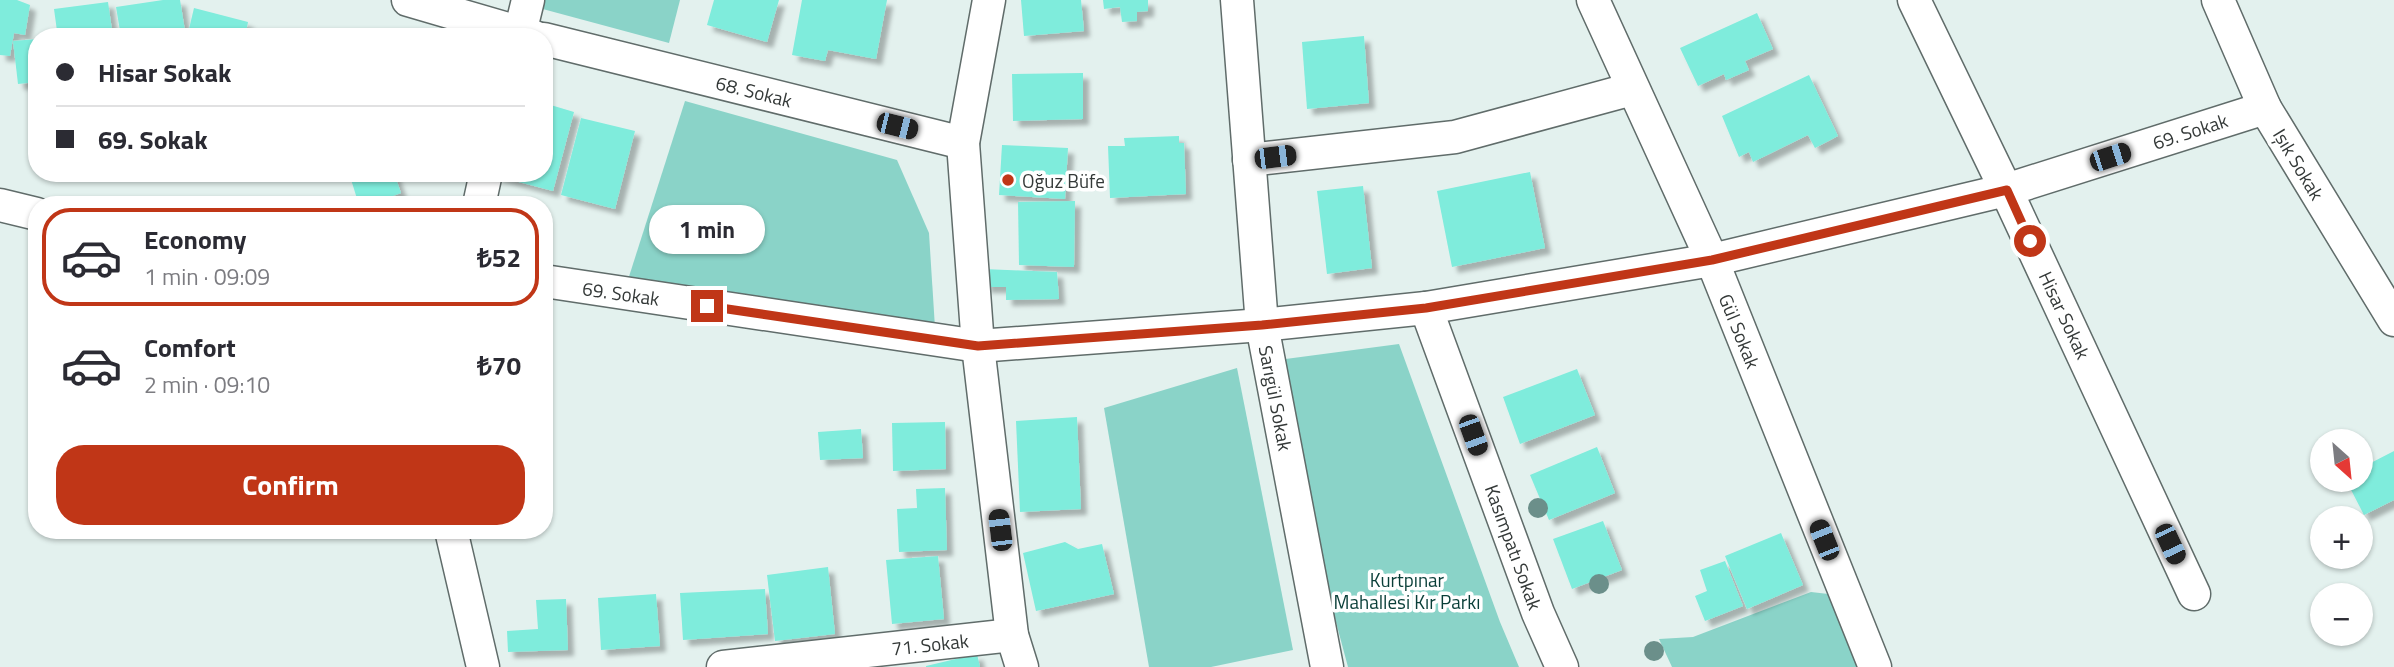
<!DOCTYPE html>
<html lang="en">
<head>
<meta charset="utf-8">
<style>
	body { margin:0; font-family:"Titillium Web",sans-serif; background:#f2f2f3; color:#2b2b33; height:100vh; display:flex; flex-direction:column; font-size:26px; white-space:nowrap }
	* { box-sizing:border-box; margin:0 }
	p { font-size:23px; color:#7c7c81 }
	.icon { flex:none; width:38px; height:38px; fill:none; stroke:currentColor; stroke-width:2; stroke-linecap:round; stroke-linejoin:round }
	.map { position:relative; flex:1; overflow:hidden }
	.panel { position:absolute; left:28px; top:196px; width:525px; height:343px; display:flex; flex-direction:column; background:#fff; border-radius:28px; box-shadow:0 2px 5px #0004 }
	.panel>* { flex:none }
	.hud { position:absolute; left:28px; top:28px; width:525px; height:154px; border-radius:28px; box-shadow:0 2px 5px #0004; display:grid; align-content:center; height:154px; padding:0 28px; background:#fff }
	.needle { width:46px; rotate:153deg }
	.buttons { position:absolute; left:2310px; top:429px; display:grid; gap:14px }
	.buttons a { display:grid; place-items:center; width:63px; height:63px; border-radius:50%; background:#fff; box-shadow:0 2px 5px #0004; font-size:35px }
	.end { position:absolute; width:32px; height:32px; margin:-16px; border:9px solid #c03617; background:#fff; box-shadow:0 0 0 4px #fff }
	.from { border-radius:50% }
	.bubble { position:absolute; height:49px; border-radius:24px; background:#fff; box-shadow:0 2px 5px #0004; font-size:23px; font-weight:700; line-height:49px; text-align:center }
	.car { position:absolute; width:21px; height:42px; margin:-21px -10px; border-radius:9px; box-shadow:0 0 5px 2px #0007; background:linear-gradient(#222 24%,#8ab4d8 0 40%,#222 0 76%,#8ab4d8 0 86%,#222 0) }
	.hud b { display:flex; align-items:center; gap:24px; height:66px; font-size:26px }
	.hud b+b { border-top:2px solid #e1e1e2 }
	.hud i { width:18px; height:18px; background:#2b2b33 }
	ul { padding:12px 0 0; list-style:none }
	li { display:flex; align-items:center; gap:21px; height:98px; margin:0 14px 10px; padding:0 14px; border:4px solid transparent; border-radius:28px }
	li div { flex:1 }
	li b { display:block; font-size:26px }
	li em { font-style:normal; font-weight:700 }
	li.current { border-color:#c03617 }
	li>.icon { width:63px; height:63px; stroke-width:1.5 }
	.cta { display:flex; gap:14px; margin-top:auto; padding:14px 28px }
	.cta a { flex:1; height:80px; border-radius:28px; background:#c03617; color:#fff; font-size:28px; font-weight:700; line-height:80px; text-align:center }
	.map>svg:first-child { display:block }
</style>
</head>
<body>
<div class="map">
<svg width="2394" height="667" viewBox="0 0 2394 667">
	<defs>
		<filter id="shadow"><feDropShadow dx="6" dy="6" stdDeviation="2" flood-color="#0004"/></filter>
	</defs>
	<rect width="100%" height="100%" fill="#e3f1ee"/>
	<g fill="#8ad3c8">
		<polygon points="541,0 680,0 669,43 539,8"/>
		<polygon points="685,101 897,160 929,233 935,328 626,286"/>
		<polygon points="1399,344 1500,622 1519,667 1348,667 1310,525 1278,360"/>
		<polygon points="1237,368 1293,650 1211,667 1149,667 1104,408"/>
		<polygon points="1811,592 1837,595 1861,667 1672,667 1659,639 1693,637"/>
	</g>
	<g fill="#7fecdc" filter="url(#shadow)">
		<polygon points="0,0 17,0 30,5 25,35 14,33 10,56 0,55"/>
		<polygon points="163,0 180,0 186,37 121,37 116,7"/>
		<polygon points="714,0 779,0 767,42 707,25"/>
		<polygon points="802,0 887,0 876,59 828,50 825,61 792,55"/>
		<polygon points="1021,0 1081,0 1084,31 1024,36"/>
		<polygon points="1103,0 1148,0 1148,11 1137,12 1137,21 1122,22 1120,7 1104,9"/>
		<polygon points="108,2 113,37 49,37 49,33 57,31 54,9"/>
		<polygon points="194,8 248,22 245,37 190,37 189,29"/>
		<polygon points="1757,13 1773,49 1745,61 1749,70 1726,80 1724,74 1698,86 1680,48"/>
		<polygon points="1364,36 1369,103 1307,109 1302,42"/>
		<polygon points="37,39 37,82 18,84 13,41"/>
		<polygon points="1083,73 1083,119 1013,121 1012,74"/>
		<polygon points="1809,75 1838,136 1815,148 1808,135 1753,162 1749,152 1739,157 1722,116"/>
		<polygon points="544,103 574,112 553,191 496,176 497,173 544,173"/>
		<polygon points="581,118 635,131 615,209 561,195"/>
		<polygon points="1179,136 1179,143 1184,143 1186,194 1110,198 1108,146 1125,146 1124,138"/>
		<polygon points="1002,145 1068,148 1065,199 999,195"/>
		<polygon points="1530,172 1545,248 1452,267 1437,191"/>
		<polygon points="349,173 394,173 401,193 368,205 359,205"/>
		<polygon points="1363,186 1372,268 1327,274 1317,191"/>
		<polygon points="1075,201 1074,267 1019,265 1018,202"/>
		<polygon points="983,269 1057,272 1059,299 1006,300 1006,287 985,287"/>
		<polygon points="1577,369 1595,415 1520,444 1503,397"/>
		<polygon points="1077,417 1081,509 1020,512 1016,421"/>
		<polygon points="945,422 946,469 893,471 892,423"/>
		<polygon points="861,429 863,458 820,460 818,432"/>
		<polygon points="1597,447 1615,493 1549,520 1530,475"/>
		<polygon points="2394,451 2394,500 2364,515 2346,480 2361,480 2361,468"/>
		<polygon points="945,488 947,550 899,552 897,509 917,508 916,489"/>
		<polygon points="1603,521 1622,570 1572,589 1553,539"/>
		<polygon points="1781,533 1803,585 1747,609 1725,556"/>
		<polygon points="1065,542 1078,549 1102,544 1114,594 1036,611 1023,553"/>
		<polygon points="938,556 944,619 892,624 886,560"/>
		<polygon points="1725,561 1743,606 1705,621 1695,596 1707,591 1700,570"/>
		<polygon points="828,567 835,634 775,641 767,575"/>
		<polygon points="765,589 768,634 683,640 680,593"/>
		<polygon points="656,594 660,646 601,650 598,598"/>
		<polygon points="566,599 568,650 508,652 507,631 538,629 536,600"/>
		<polygon points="977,654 980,667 926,667 926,666"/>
	</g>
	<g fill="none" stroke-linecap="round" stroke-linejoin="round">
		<defs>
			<g id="minor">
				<polyline points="408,0 535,37"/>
				<polyline points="989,0 963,143 978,346 1012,635 1022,667"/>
				<polyline points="1237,0 1262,325 1327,667"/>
				<polyline points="1593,0 1712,260 1875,667"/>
				<polyline points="1914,0 2006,190 2194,594"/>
				<polyline points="2218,0 2265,108 2394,320"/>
				<polyline points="519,37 528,0"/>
				<polyline points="544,39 963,143"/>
				<polyline points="1249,160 1455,137 1632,89"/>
				<polyline points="0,205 37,214"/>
				<polyline points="479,205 486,173"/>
				<polyline points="544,281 978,346 1262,325 1426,308 1712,260 2006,190 2265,108"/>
				<polyline points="1426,308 1538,613 1562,667"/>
				<polyline points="451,530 483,667"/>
				<polyline points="723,667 1012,635"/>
			</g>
		</defs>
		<use href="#minor" stroke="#606c6a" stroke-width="35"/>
		<use href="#minor" stroke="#fff" stroke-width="32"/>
	</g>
	<g fill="#6b8f8a">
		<circle cx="1538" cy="508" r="10"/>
		<circle cx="1599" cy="584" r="10"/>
		<circle cx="1654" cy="651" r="10"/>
	</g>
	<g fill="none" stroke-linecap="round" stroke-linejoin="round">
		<polyline stroke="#c03617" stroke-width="9" points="707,306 978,346 1262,325 1426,308 1712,260 2007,190 2030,241"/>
	</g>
	<circle fill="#c03617" stroke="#fff" stroke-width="2.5" cx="1008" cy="180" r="7"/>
	<g text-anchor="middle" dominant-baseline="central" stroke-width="7" stroke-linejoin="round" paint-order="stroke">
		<g font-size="19" fill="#343938" stroke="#fff">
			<text transform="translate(754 91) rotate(14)">68. Sokak</text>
			<text transform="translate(2190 131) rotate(-18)">69. Sokak</text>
			<text transform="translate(2299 164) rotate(59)">Işık Sokak</text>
			<text transform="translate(621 293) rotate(8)">69. Sokak</text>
			<text transform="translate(2065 315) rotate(65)">Hisar Sokak</text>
			<text transform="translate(1740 331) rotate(68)">Gül Sokak</text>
			<text transform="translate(1276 398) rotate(79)">Sarıgül Sokak</text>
			<text transform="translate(1514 547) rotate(70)">Kasımpatı Sokak</text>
			<text transform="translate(930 644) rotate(-6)">71. Sokak</text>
		</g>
		<g font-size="19" fill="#343938" stroke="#fff" text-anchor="start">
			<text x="1022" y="180">Oğuz Büfe</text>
		</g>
		<g font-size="19" fill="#093e38" stroke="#fff">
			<text x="1407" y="579">Kurtpınar<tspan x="1407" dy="22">Mahallesi Kır Parkı</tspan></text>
		</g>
	</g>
</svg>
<div class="buttons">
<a><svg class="needle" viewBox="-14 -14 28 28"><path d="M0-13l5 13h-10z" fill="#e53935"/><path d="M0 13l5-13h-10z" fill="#7c7c81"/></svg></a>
<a>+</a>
<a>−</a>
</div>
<i class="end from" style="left:2030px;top:241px"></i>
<i class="end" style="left:707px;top:306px"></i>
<div class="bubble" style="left:649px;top:205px;width:116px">1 min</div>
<i class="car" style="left:897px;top:126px;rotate:104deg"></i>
<i class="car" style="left:1275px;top:157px;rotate:83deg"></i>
<i class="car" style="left:2110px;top:157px;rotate:72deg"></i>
<i class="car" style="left:1473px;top:435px;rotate:160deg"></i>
<i class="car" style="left:1000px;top:530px;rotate:353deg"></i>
<i class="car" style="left:1824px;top:540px;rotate:338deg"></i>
<i class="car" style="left:2170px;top:544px;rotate:155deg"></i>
<div class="hud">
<b><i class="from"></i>Hisar Sokak</b>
<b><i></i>69. Sokak</b>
</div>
<section class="panel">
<ul>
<li class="current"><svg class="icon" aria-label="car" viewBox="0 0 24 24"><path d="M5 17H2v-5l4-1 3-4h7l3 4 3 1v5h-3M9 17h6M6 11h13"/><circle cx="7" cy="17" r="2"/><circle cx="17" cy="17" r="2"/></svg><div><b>Economy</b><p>1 min · 09:09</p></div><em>₺52</em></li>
<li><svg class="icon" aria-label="car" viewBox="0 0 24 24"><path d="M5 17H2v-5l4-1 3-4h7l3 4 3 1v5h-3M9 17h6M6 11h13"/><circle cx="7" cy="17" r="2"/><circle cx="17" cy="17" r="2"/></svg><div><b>Comfort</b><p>2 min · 09:10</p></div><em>₺70</em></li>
</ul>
<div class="cta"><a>Confirm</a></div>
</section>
</div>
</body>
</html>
